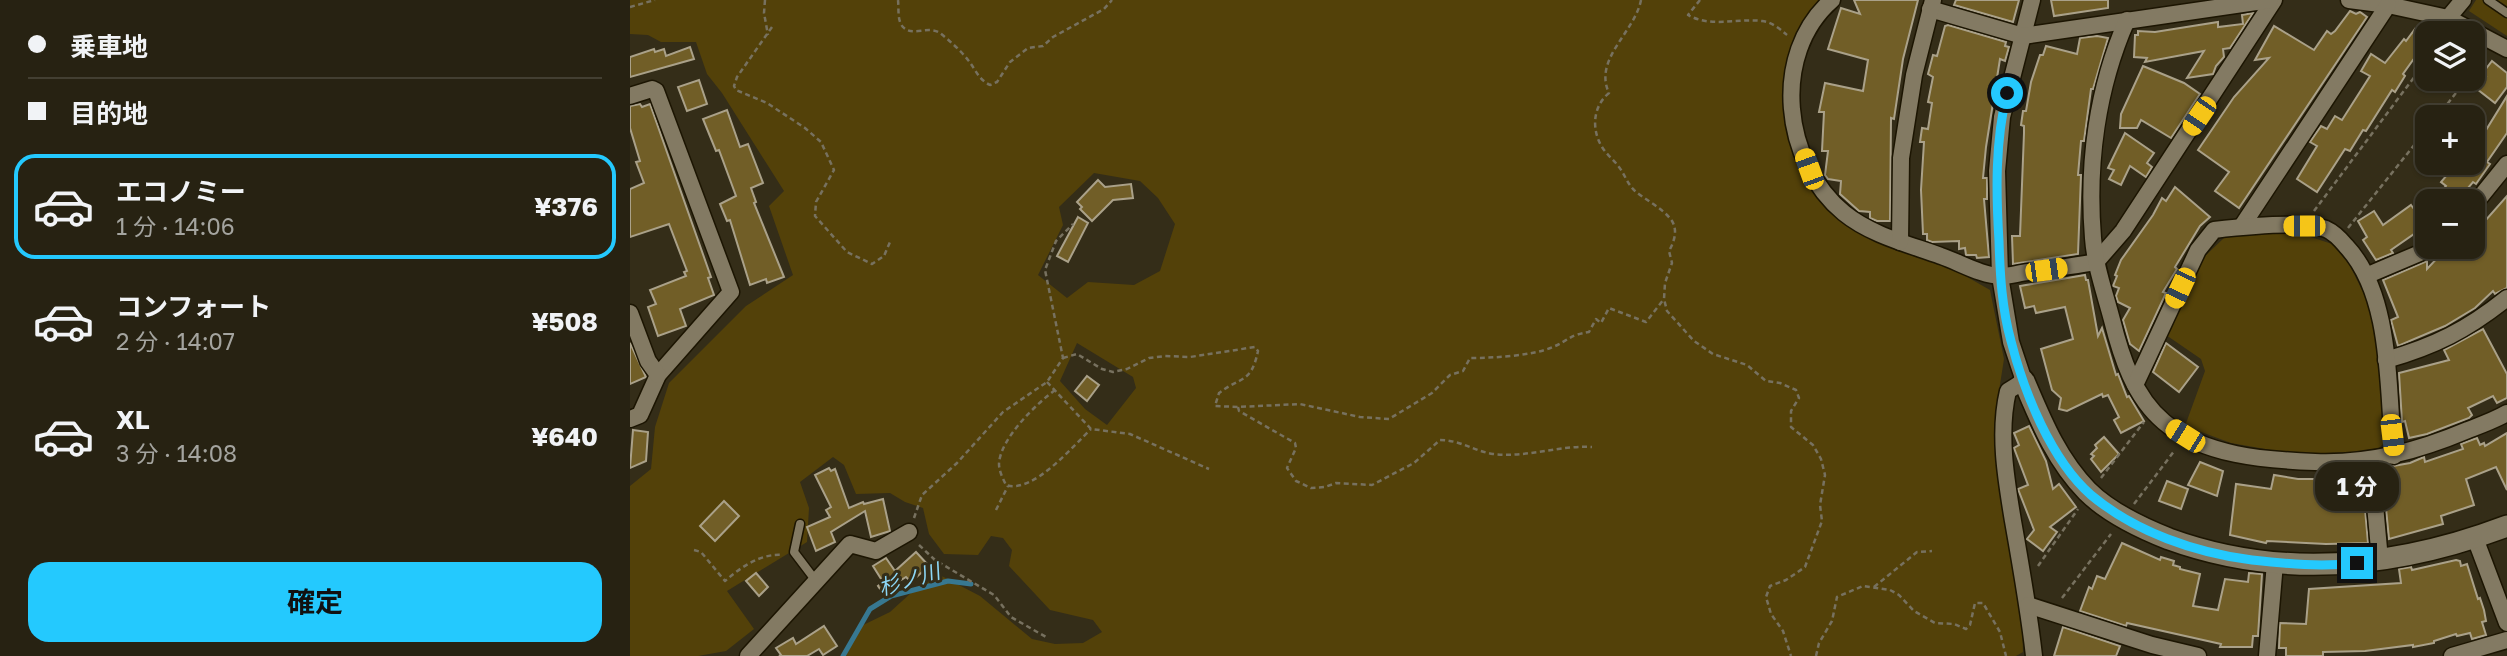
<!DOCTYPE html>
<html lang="ja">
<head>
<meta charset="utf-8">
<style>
	body { margin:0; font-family:"Golos Text","Noto Sans JP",sans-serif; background:#2f2a1b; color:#f1f3f6; height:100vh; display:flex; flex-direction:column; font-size:26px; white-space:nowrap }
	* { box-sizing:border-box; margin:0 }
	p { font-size:23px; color:#a4a49f }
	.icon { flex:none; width:38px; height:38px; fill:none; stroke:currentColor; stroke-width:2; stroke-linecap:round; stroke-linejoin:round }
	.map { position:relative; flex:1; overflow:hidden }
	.side { display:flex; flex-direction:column; background:#272212; width:630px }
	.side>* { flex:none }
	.top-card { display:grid; align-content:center; height:154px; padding:0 28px; background:#272212 }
	.buttons { position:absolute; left:1785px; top:21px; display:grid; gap:14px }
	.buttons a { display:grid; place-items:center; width:70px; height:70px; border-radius:14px; background:#272212; box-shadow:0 2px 5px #0004,0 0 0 2px #433f32; font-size:35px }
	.end { position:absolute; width:32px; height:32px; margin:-16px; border:9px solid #24c9fe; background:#111; box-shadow:0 0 0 4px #111 }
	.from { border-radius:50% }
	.bubble { position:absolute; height:49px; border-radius:21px; background:#272212; box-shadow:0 2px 5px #0004,0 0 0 2px #433f32; font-size:23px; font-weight:700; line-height:49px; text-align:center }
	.car { position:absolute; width:21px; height:42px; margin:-21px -10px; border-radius:9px; box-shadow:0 0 5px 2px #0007; background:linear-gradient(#f5c518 24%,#345 0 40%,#f5c518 0 76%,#345 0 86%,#f5c518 0) }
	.top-card b { display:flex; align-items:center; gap:24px; height:66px; font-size:26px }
	.top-card b+b { border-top:2px solid #433f32 }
	.top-card i { width:18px; height:18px; background:#f1f3f6 }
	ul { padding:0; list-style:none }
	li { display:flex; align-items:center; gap:21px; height:105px; margin:0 14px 10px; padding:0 14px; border:4px solid transparent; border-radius:21px }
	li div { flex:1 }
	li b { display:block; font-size:26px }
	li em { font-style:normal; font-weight:700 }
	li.selected { border-color:#24c9fe }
	li>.icon { width:63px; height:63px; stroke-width:1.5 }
	.button { display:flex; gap:14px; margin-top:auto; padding:14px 28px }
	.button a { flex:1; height:80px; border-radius:21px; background:#24c9fe; color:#111; font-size:28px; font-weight:700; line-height:80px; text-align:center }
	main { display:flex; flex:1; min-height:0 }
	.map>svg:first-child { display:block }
</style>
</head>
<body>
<main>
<section class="side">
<div class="top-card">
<b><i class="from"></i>乗車地</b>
<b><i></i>目的地</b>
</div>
<ul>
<li class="selected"><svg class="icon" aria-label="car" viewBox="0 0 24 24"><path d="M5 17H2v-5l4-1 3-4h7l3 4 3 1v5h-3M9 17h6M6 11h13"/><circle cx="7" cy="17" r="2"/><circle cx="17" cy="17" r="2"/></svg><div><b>エコノミー</b><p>1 分 · 14:06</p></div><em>¥376</em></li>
<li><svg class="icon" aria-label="car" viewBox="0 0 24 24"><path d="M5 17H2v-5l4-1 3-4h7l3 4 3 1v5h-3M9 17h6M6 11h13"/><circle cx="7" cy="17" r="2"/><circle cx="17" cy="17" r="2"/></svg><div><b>コンフォート</b><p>2 分 · 14:07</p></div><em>¥508</em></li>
<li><svg class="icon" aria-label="car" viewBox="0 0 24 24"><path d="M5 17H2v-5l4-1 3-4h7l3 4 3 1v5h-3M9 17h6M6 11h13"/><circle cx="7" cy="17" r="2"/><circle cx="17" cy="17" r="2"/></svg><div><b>XL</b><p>3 分 · 14:08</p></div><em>¥640</em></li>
</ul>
<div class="button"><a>確定</a></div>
</section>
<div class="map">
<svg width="1877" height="656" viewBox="0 0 1877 656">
	<rect width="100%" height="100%" fill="#342d18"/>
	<g fill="#534109" fill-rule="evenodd">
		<path d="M0 0H1195L1156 78 1188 192 1360 290 1374 359 1366 410 1374 504 1391 594 1393 652 1386 656H216L227 628 260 612 304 572 350 596 402 639 425 644 453 643 472 632 463 620 420 610 379 566 382 550 373 538 361 536 348 555 314 554 299 534 293 508 275 502 260 493 226 494 214 465 203 457 170 482 179 508 177 542 97 591 124 629 96 651 68 656H0V486L21 469 25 427 39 383 116 306 163 275 139 206 154 191 92 93 77 74 66 42H31L18 35 0 34ZM464 173 510 181 528 198 545 224 530 271 504 285 458 282 437 298 408 275 433 225 429 207ZM447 343 503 377 506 388 477 425 455 409 430 381Z"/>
		<polygon points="1846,0 1877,0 1877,36 1839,11"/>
		<polygon points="1622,233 1672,234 1702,244 1719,264 1740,306 1748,346 1756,441 1749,448 1725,452 1663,454 1601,443 1555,426 1575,371 1571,359 1536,335 1574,257 1594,238"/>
	</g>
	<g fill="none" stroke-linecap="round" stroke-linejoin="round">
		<polyline stroke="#377891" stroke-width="5" points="213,656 240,609 261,596 318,581 341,584"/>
	</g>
	<g fill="#715e27" stroke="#aaa189" stroke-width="2">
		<polygon points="1224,0 1288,0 1273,59 1264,119 1261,118 1260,221 1247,221 1240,218 1240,212 1229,211 1210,194 1211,181 1198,179 1195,175 1198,151 1192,151 1194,112 1189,112 1195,83 1233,91 1238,60 1198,49 1211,8 1230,14"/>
		<polygon points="1326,0 1389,0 1383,22 1324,5"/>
		<polygon points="1421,0 1478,0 1478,8 1424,16"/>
		<polygon points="1720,11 1726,14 1730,12 1737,17 1609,208 1585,191 1599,172 1568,150 1604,97 1639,58 1625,60 1644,26 1684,50 1697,31 1701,34 1705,31"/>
		<polygon points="1623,13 1600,48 1593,49 1594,57 1586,66 1583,74 1557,78 1574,51 1515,62 1517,58 1504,57 1505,35 1508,35 1508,31 1525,32 1588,22 1588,27 1613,24 1612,15"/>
		<polygon points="1318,25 1376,42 1375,46 1379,47 1375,61 1370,59 1356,147 1353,178 1357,178 1357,199 1354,199 1359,257 1347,258 1346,255 1336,255 1335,248 1329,249 1329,241 1302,242 1297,240 1297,234 1293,234 1291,190 1294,142 1290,142 1292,128 1298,129 1302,103 1298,102 1303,77 1298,74 1303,55 1307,56 1315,26"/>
		<polygon points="1785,29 1797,39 1797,46 1791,55 1788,53 1773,74 1775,76 1765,92 1762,90 1736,131 1733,130 1720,151 1715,149 1687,192 1667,179 1687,146 1680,142 1691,126 1697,129 1705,116 1712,120 1740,76 1731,71 1741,54 1755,63 1774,39 1776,41"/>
		<polygon points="1467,36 1478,38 1463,89 1461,89 1454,141 1451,141 1448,175 1451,175 1448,254 1383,264 1382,236 1390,236 1394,133 1394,126 1391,125 1393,111 1396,111 1401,82 1410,55 1413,55 1416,46 1447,54 1450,38"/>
		<polygon points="60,47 64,59 0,77 0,57 24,49 25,52 34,49 36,56"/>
		<polygon points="1862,61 1877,73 1877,87 1865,103 1847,89 1856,77 1852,74"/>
		<polygon points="1513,66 1554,83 1570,94 1541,138 1511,120 1507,128 1490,128 1491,114"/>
		<polygon points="69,80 77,104 57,111 48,87"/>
		<polygon points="1877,96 1877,133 1857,162 1860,164 1846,184 1843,182 1827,201 1803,201 1816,186 1811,182 1827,163 1843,163 1843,121 1856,130"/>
		<polygon points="10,104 12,107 20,104 81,277 78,278 84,295 50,309 56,326 28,336 18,307 26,304 20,290 56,276 54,272 57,271 39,224 0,237 0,189 14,183 6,162 10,161 0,128 0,106"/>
		<polygon points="97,110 110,147 118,144 133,183 121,188 126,202 124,203 154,277 137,283 136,279 120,285 100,220 97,221 90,204 106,196 89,150 86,151 73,119"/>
		<polygon points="1495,133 1524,153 1517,163 1522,167 1516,177 1500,166 1491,185 1479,179 1484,170 1478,168"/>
		<polygon points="468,180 475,187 501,184 503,198 483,200 462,221 450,209 452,207 447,202"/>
		<polygon points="1545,187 1580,217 1570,226 1545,267 1547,269 1533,292 1536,293 1509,351 1500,344 1493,320 1500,308 1488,302 1486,296 1489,288 1483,286 1487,276 1485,275 1491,260 1523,215 1532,198 1536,201"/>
		<polygon points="1877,196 1877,288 1865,294 1863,291 1845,308 1815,326 1768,346 1761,320 1768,317 1753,280 1797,261 1797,269 1814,251 1823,258 1834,247 1843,247 1843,239 1849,232 1847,230"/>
		<polygon points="1781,205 1790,217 1797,208 1797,237 1792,239 1787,232 1761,250 1763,253 1746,260 1733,240 1737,237 1728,221 1744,211 1753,225"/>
		<polygon points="448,217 458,223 438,262 427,256"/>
		<polygon points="1455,275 1456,280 1458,280 1468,336 1472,328 1486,375 1488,374 1497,397 1499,396 1514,421 1491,433 1484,420 1489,417 1478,395 1473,397 1472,394 1437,411 1429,409 1431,398 1422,390 1411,349 1443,339 1435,307 1406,313 1404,306 1395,308 1390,286"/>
		<polygon points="1853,329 1877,374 1877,398 1867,403 1863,396 1838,408 1842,415 1839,418 1797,434 1779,438 1775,421 1772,422 1769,373 1819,360 1814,350"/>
		<polygon points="0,343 16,377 0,384"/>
		<polygon points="1536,343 1568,367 1549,392 1523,372"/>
		<polygon points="457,376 469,385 457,401 445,391"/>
		<polygon points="1399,426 1416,461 1423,489 1429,484 1446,507 1420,527 1427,532 1413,551 1397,539 1404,530 1388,489 1398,485 1384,448 1389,445 1384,433"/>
		<polygon points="3,430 18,432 16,461 0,468"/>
		<polygon points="1877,433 1877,490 1866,467 1836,479 1844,505 1811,516 1813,524 1759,539 1752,468 1780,463 1794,457 1795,462 1833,449 1831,444 1847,438 1850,445 1854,443 1855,446"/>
		<polygon points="1474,437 1489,454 1471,472 1461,459 1464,456 1461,454 1467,448 1465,445"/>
		<polygon points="1570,462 1593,471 1587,496 1558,485"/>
		<polygon points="199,468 201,471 205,469 219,508 233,502 234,504 253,499 260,531 241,537 235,511 201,532 205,542 186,551 177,527 200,517 196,510 201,507 185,475"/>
		<polygon points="1717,472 1718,476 1732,475 1738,543 1696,544 1637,541 1636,543 1600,535 1606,484 1641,489 1644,475 1668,479 1688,479 1688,475"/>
		<polygon points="1537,481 1558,489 1551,509 1529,501"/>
		<polygon points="94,501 109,516 85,541 70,526"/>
		<polygon points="1492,543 1530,560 1531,557 1544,561 1543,565 1550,567 1550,569 1570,574 1563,606 1588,610 1595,579 1618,582 1619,573 1632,574 1628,636 1623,636 1622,647 1590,647 1591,644 1497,623 1496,626 1450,611 1459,587 1462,589 1467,576 1475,579"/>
		<polygon points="286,552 299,566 281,582 276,577 252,592 248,586 253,582 243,566 256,558 265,571"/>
		<polygon points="1826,560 1830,561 1831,566 1837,564 1848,599 1850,598 1854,610 1856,621 1852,622 1856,635 1842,639 1840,633 1827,636 1826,634 1804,641 1804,643 1783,647 1783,645 1735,651 1693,652 1693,656 1656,656 1656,648 1649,648 1650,623 1676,624 1679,589 1771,583 1769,569 1781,567 1782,570"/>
		<polygon points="126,573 138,587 129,596 116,581"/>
		<polygon points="194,626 207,646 193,655 189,649 177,656 149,656 151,655 146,648 163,638 166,644"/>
		<polygon points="1433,627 1490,646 1486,656 1424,656"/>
	</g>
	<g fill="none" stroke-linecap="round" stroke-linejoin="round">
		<defs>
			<g id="service">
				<polyline points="1858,0 1877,13"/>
				<polyline points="170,524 164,552 186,581"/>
			</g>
			<g id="minor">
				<path d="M1202 0C1140 54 1153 163 1214 213 1241 235 1278 244 1311 256 1329 262 1352 276 1371 276 1380 276 1389 273 1398 272 1421 269 1444 266 1466 262L1493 231 1644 0"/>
				<path d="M1402 0 1372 117 1367 171 1370 276 1381 342 1394 381 1378 391C1368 433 1376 479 1383 521 1391 566 1399 611 1404 656"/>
				<polyline points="1719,0 1758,5 1818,18 1877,49"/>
				<polyline points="1300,9 1393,36 1640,0"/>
				<polyline points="1818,18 1833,0"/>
				<path d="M1497 20C1467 88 1457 164 1463 238 1465 266 1475 293 1482 320 1491 356 1504 397 1534 422 1574 456 1635 460 1685 462 1740 464 1788 451 1838 430 1851 425 1865 420 1877 413"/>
				<polyline points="0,96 22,89 26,91 101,292 28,375 10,415 0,419"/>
				<polyline points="1843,206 1877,164"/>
				<polyline points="1612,226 1758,5"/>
				<polyline points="1270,242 1271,158 1284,75 1303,0"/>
				<polyline points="1738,275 1790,253 1798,247"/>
				<polyline points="0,313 18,361 28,375"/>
				<path d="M1756 360C1805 346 1837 330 1877 298"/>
				<path d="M1505 385 1568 250 1584 230C1610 227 1672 220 1696 229 1703 232 1711 240 1716 246 1763 296 1757 391 1764 456"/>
				<polyline points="1741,461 1750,560"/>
				<polyline points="1845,538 1877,623"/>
				<polyline points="1398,605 1522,645 1568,656"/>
				<polyline points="118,656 220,544 246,551 279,532"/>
				<polyline points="1637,656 1645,563"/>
				<polyline points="1822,656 1877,640"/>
			</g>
			<path id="tertiary" d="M1394 381C1411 421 1426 459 1457 491 1479 513 1511 528 1539 539 1652 580 1766 568 1877 526"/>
		</defs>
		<use href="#service" stroke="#1c1502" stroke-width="11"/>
		<use href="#minor" stroke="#1c1502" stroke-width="19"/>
		<use href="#tertiary" stroke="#1c1502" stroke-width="24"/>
		<g stroke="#77715f" stroke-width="2.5" stroke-dasharray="5 3.5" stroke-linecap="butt">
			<polyline points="135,0 134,13 138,35"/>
			<path d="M268 0C269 8 267 21 273 27 282 37 298 25 310 33 319 40 331 51 338 60 346 70 348 79 360 85L367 82 380 62 398 48 413 46 423 37 474 9 482 0"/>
			<path d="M1011 0C1005 32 963 59 979 93 963 106 961 129 972 147 977 155 984 160 989 167 995 175 997 183 1004 190 1015 200 1033 208 1042 221 1048 231 1044 242 1039 251L1042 263 1035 283 1034 299 1037 311 1064 341 1083 354 1117 365 1136 381 1150 383 1166 390 1169 398 1161 411V427L1183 445 1191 459 1195 475 1190 505 1192 521 1175 567 1156 580 1140 586 1136 597 1141 614 1153 631 1161 656"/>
			<path d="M1070 0 1058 15C1081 28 1107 18 1132 21 1142 22 1150 29 1157 35"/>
			<polyline points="0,7 25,0"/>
			<polyline points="142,27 107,77 104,86 106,90 137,103 175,128 191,142 204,170 186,202 185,216 217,252 242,264 254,256 260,242"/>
			<polyline points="1843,72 1855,56"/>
			<polyline points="1807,117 1837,79"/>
			<polyline points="1684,211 1797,60"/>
			<polyline points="1718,228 1797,129"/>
			<path d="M433 358 447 354 472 369 483 372 497 369 519 358 535 356 560 357 625 347 628 351C621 384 611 376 589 393L585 406 608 407 670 404 730 417 759 419 802 393 820 375 833 371 840 358C863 358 902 356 923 347 939 340 939 335 959 332L966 319 971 323 979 308 1016 322 1034 299"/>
			<polyline points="417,382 461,429 500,434 579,469"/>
			<path d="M425 390C405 405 370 439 369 464 369 471 373 479 376 485 403 494 442 447 461 429"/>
			<path d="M608 407 609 411 665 443 666 448 657 468 666 481 681 488 695 487 706 483 742 485 784 463 810 440C830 440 844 451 863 454 897 458 929 445 962 447"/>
			<polyline points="1471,478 1514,422"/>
			<polyline points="1504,504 1545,450"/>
			<polyline points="366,510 378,486"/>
			<polyline points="284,518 292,495 327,463 373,412 417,382 433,358 415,270 426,241 443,224"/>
			<polyline points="289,545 305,560 364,595 381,617 416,637"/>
			<path d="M64 550 71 552 95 581C111 567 131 553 153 555"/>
			<polyline points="1408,566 1448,509"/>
			<polyline points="1244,587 1287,552 1302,551"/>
			<polyline points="1432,598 1481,534"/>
			<polyline points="1186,656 1189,643 1202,621 1207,597 1233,586 1260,590 1269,595 1284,611 1305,623 1324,624 1336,629 1340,625 1345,603 1353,603 1370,632 1376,656"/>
		</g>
		<use href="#service" stroke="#837a63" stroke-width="8"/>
		<use href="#minor" stroke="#837a63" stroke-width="16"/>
		<use href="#tertiary" stroke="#837a63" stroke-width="21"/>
	</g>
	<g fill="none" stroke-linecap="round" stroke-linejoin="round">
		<path stroke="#24c9fe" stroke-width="9" d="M1377 93C1365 142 1366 192 1369 241 1370 275 1372 309 1381 341 1394 392 1421 460 1461 495 1505 532 1566 553 1622 560 1657 564 1692 567 1727 563"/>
	</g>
	<g text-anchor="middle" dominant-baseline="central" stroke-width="6" stroke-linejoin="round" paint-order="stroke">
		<g font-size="21" font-style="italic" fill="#8cd7f6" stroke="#342d18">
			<text transform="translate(279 579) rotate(-17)">杉ノ川</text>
		</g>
	</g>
</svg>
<div class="buttons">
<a><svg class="icon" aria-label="layers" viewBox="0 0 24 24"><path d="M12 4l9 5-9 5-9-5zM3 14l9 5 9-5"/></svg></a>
<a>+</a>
<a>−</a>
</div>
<i class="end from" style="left:1377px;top:93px"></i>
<i class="end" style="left:1727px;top:563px"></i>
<div class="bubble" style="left:1685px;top:462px;width:84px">1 分</div>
<i class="car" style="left:1569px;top:116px;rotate:214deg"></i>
<i class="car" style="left:1179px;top:169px;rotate:340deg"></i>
<i class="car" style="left:1674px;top:226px;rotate:270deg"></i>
<i class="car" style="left:1416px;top:270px;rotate:82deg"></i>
<i class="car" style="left:1550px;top:288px;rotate:205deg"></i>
<i class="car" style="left:1762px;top:435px;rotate:173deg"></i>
<i class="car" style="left:1555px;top:436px;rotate:302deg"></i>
</div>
</main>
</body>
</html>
